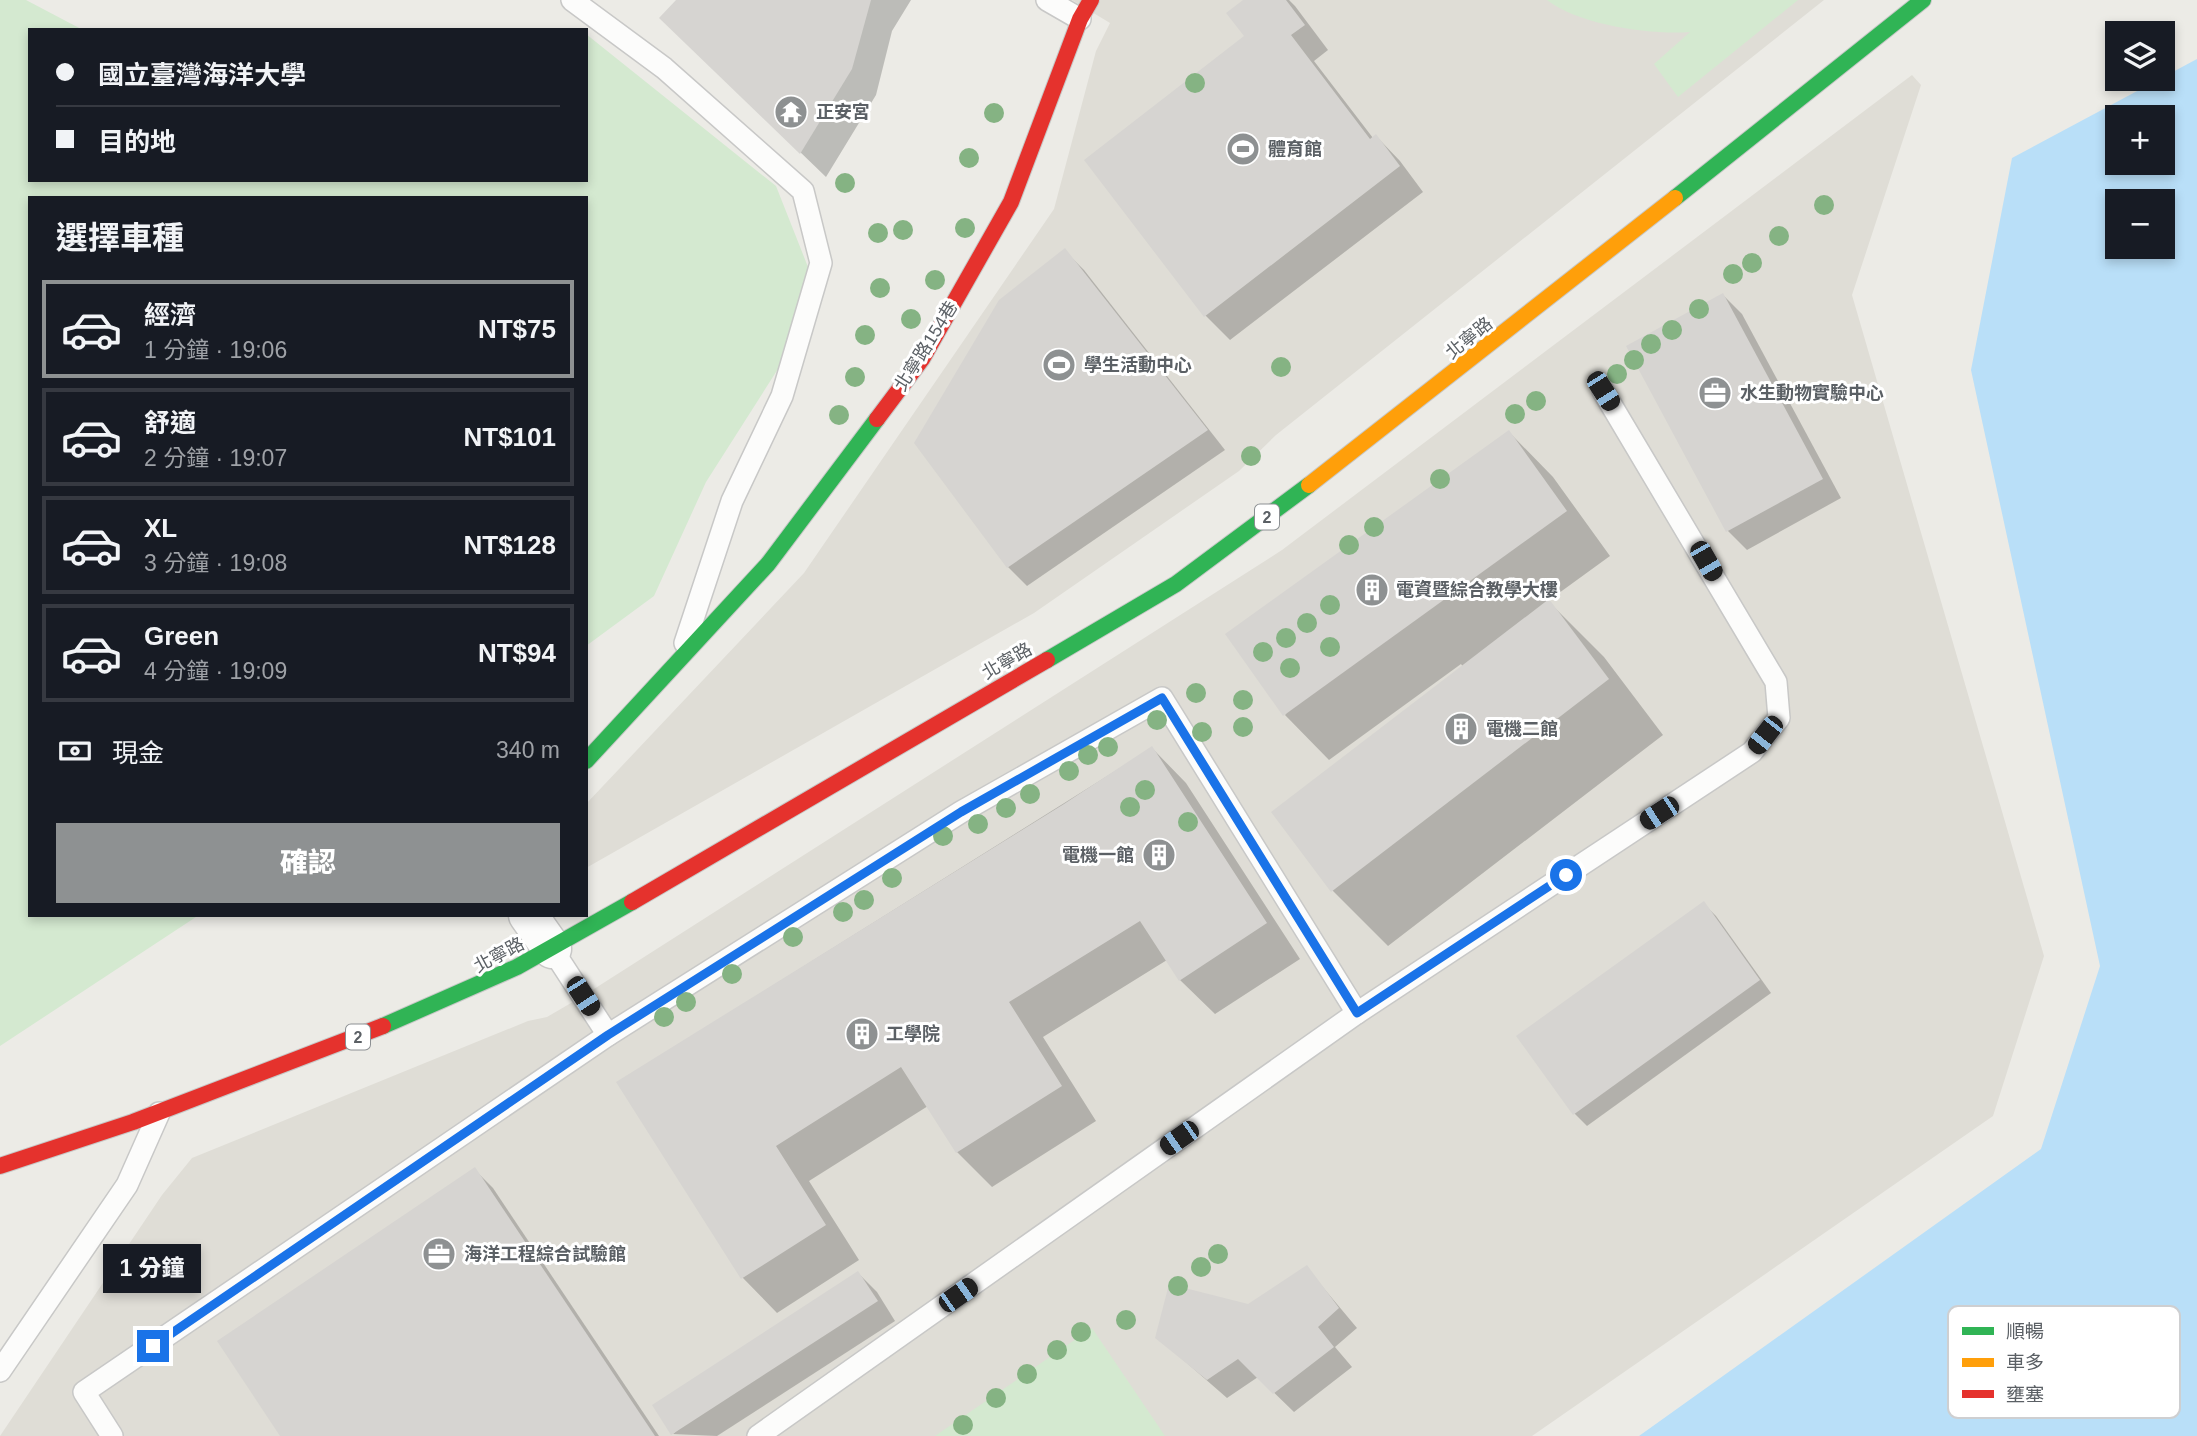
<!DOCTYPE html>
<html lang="zh-TW">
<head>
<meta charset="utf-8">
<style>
	body { margin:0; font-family:Arial,"Noto Sans TC",sans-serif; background:#20242c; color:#f1f3f6; height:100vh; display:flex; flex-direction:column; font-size:26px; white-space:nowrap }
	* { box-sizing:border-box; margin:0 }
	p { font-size:23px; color:#9ea1a6 }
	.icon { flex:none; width:38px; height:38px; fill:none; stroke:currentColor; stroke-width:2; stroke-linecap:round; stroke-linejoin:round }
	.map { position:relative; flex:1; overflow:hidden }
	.sheet { position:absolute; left:28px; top:196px; width:560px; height:721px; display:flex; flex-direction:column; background:#171b24; border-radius:0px; box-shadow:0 4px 10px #0003 }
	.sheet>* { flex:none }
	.guide { position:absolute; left:28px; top:28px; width:560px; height:154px; border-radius:0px; box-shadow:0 4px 10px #0003; display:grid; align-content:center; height:154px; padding:0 28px; background:#171b24 }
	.buttons { position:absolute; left:2105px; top:21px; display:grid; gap:14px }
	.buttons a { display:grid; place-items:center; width:70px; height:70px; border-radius:0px; background:#171b24; box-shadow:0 4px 10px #0003; font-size:35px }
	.end { position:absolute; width:32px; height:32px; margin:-16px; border:9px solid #1a73e8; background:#fff; box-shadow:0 0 0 4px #fff }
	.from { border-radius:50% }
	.bubble { position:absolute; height:49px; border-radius:0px; background:#171b24; box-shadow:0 4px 10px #0003; font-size:23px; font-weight:800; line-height:49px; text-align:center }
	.car { position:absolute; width:21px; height:42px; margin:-21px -10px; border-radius:9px; box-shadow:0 0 5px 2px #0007; background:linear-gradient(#222 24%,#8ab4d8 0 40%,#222 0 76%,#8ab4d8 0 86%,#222 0) }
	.guide b { display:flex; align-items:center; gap:24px; height:66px; font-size:26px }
	.guide b+b { border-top:2px solid #363941 }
	.guide i { width:18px; height:18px; background:#f1f3f6 }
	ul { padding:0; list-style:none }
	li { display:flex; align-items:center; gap:21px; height:98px; margin:0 14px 10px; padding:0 14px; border:4px solid #363941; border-radius:0px }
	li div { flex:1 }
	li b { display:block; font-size:26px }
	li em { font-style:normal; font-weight:800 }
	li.on { border-color:#8e9192 }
	li>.icon { width:63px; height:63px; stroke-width:1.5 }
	h2 { padding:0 28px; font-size:32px; line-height:84px }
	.pay { display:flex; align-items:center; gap:18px; height:77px; padding:0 28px; font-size:26px }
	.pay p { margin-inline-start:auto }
	.button { display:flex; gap:14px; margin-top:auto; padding:14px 28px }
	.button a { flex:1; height:80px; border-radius:0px; background:#8e9192; color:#fff; font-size:28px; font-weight:800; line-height:80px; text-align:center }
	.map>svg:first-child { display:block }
</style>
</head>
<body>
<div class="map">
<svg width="2197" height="1436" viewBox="0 0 2197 1436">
	<rect width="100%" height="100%" fill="#ecebe6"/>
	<g fill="#dfddd6">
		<polygon points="1072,0 1824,0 1276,435 1239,471 1034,613 586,868 586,804 804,573 1054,209 1096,51 1110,23"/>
		<polygon points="1912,75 1921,85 1852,295 2044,956 1993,1116 1532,1436 0,1436 162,1195 192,1158 528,1021 547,1017 583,996 1282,550"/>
	</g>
	<g fill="#d4e9d0">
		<polygon points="0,0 26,0 83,30 30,30 30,180 586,180 586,34 776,186 808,267 792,347 706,482 654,596 586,646 586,198 30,198 30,915 199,915 0,1046"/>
		<path d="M1547 0H1798L1678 97 1654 64 1690 32C1650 35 1579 25 1547 0Z"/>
		<polygon points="1092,1328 1165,1436 935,1436"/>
	</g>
	<path fill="#b9dff8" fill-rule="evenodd" d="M2197 59V1436H1639L2041 1149 2100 966 1971 370 2012 158ZM2118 117H2163V163H2118ZM2118 201H2163V247H2118Z"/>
	<g fill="#0003">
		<polygon points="679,0 911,0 892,31 876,95 826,177 686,42"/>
		<polygon points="1246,0 1289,0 1295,6 1328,50 1314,61 1373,138 1376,136 1400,161 1423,192 1230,340 1205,315 1247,37"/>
		<polygon points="1065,251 1084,270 1225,450 1027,586 1008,567"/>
		<polygon points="1723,295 1742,314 1841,498 1747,550 1728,531"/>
		<polygon points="1509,432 1553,477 1610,556 1548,601 1604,657 1663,735 1388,946 1332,890 1463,667 1461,664 1329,760 1285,715"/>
		<polygon points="1152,748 1186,783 1300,959 1215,1014 1180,980 1167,960 1043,1037 1096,1121 992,1187 957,1152 928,1106 809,1181 859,1260 777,1313 743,1278 619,1082"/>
		<polygon points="1703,903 1716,916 1771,993 1587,1126 1574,1113"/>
		<polygon points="474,1169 493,1188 659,1436 283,1436"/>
		<polygon points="1306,1267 1357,1328 1335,1347 1352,1367 1294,1412 1258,1377 1227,1398 1157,1337 1249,1305"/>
		<polygon points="858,1273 877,1292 895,1321 717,1436 673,1434"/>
	</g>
	<g fill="#d6d4d1">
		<polygon points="676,0 871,0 852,69 800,154 659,18"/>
		<polygon points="1243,0 1286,0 1305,25 1291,35 1370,139 1376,134 1400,166 1204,317 1084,160 1244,36 1226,13"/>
		<polygon points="1065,248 1208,430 1007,568 914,443 999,300"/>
		<polygon points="1723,293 1823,479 1726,532 1626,346"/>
		<polygon points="1509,430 1567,511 1283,716 1225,634"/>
		<polygon points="1549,599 1609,679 1331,892 1271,812"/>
		<polygon points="1152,746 1267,923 1179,981 1140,921 1009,1002 1062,1086 956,1153 901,1067 776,1146 826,1225 741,1279 616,1082 1064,804"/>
		<polygon points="1704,901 1760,980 1573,1115 1516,1036"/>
		<polygon points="475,1167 655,1436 280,1436 217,1341"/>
		<polygon points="1307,1265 1339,1308 1318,1327 1334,1347 1273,1394 1238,1359 1207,1380 1155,1338 1169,1284 1248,1304"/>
		<polygon points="858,1271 878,1301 671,1435 652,1405"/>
	</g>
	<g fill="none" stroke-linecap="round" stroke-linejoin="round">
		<defs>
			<g id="lane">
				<polyline points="572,0 664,68 803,191 821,263 782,396 732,501 685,643"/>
				<polyline points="1047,0 1080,19"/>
				<polyline points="552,949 608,1035"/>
				<polyline points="0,1371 127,1185 159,1113"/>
				<polyline points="112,1436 84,1392 608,1035 961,812 1162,698 1357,1013"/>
				<polyline points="758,1436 1357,1013 1752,752 1779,718 1776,682 1603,391"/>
			</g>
			<polyline id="street" points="528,915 552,949"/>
			<g id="fast">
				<polyline points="1675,198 1923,0"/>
				<polyline points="1047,660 1176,584 1309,485"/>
				<polyline points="586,761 768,564 877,419"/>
				<polyline points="383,1026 517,967 632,902"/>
			</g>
			<polyline id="slow" points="1309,485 1675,198"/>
			<g id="jam">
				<polyline points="877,419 922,359 1011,202 1080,19 1091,0"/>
				<polyline points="632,902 1047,660"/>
				<polyline points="0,1166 133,1122 383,1026"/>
			</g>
		</defs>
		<use href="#lane" stroke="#c8c8c7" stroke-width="24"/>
		<use href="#street" stroke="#c8c8c7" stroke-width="41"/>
		<use href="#fast" stroke="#c7c8c7" stroke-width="18"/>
		<use href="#slow" stroke="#c7c8c7" stroke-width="18"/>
		<use href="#jam" stroke="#c7c8c7" stroke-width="18"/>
		<use href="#lane" stroke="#fcfcfb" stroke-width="21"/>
		<use href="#street" stroke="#fcfcfb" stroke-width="38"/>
		<use href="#fast" stroke="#30b455" stroke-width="16"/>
		<use href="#slow" stroke="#ff9f0a" stroke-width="16"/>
		<use href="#jam" stroke="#e5322d" stroke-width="16"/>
	</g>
	<g fill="#85b383">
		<circle cx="1195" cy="83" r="10"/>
		<circle cx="994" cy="113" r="10"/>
		<circle cx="969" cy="158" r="10"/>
		<circle cx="845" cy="183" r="10"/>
		<circle cx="1824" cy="205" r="10"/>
		<circle cx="965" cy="228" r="10"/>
		<circle cx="903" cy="230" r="10"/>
		<circle cx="878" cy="233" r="10"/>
		<circle cx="1779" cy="236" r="10"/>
		<circle cx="1752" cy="263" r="10"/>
		<circle cx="1733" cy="274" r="10"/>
		<circle cx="935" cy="280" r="10"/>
		<circle cx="880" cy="288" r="10"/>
		<circle cx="1699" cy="309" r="10"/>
		<circle cx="911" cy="319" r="10"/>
		<circle cx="1672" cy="330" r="10"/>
		<circle cx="865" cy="335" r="10"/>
		<circle cx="1651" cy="344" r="10"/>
		<circle cx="1634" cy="360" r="10"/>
		<circle cx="1281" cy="367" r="10"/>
		<circle cx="1617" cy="374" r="10"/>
		<circle cx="855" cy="377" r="10"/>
		<circle cx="1536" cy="401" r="10"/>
		<circle cx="1515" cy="414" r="10"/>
		<circle cx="839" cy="415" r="10"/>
		<circle cx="1251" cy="456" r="10"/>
		<circle cx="1440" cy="479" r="10"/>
		<circle cx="1374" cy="527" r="10"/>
		<circle cx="1349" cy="545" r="10"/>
		<circle cx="1330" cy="605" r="10"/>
		<circle cx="1307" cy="623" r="10"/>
		<circle cx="1286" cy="638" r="10"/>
		<circle cx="1330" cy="647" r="10"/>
		<circle cx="1263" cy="652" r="10"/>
		<circle cx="1290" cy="668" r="10"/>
		<circle cx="1196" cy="693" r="10"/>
		<circle cx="1243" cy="700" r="10"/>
		<circle cx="1157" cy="720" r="10"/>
		<circle cx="1243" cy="727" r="10"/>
		<circle cx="1202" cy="732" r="10"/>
		<circle cx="1108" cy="747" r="10"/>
		<circle cx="1088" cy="755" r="10"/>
		<circle cx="1069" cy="771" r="10"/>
		<circle cx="1145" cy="790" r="10"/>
		<circle cx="1030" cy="794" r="10"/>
		<circle cx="1130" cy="807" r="10"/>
		<circle cx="1006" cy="808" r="10"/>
		<circle cx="1188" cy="822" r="10"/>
		<circle cx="978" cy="824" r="10"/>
		<circle cx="943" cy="836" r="10"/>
		<circle cx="892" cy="878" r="10"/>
		<circle cx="864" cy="900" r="10"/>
		<circle cx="843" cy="912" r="10"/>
		<circle cx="793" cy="937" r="10"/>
		<circle cx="732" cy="974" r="10"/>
		<circle cx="686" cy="1002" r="10"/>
		<circle cx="664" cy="1017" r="10"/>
		<circle cx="1218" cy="1254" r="10"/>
		<circle cx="1201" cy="1267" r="10"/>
		<circle cx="1178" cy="1286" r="10"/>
		<circle cx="1126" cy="1320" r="10"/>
		<circle cx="1081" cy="1332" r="10"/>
		<circle cx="1057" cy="1350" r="10"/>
		<circle cx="1027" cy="1374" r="10"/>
		<circle cx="996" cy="1398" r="10"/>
		<circle cx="963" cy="1425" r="10"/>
	</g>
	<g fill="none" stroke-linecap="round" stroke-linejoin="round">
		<polyline stroke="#1a73e8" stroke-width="9" points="153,1346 608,1035 961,812 1162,698 1357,1013 1566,875"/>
	</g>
	<defs>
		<symbol id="temple-disc" viewBox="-11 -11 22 22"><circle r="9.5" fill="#8e9192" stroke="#fff"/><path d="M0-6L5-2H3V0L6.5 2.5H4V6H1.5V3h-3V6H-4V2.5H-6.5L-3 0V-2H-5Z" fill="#fff"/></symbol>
		<symbol id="stadium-disc" viewBox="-11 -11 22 22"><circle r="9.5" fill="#8e9192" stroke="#fff"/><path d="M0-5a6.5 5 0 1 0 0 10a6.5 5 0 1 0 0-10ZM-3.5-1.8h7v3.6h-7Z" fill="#fff"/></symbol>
		<symbol id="office-disc" viewBox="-11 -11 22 22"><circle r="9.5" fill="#8e9192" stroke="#fff"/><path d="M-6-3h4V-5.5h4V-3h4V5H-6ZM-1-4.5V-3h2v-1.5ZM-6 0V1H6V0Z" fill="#fff"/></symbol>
		<symbol id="building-disc" viewBox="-11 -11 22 22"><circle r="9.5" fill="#8e9192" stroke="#fff"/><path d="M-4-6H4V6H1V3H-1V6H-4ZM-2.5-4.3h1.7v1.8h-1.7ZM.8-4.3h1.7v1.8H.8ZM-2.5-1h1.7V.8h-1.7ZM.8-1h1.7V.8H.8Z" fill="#fff"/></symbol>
	</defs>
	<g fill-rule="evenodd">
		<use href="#temple-disc" x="772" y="93" width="38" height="38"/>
		<use href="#stadium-disc" x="1224" y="130" width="38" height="38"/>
		<use href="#stadium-disc" x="1040" y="346" width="38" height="38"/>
		<use href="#office-disc" x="1696" y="374" width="38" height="38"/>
		<use href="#building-disc" x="1353" y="571" width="38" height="38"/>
		<use href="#building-disc" x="1442" y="710" width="38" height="38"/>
		<use href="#building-disc" x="1140" y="836" width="38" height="38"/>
		<use href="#building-disc" x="843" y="1015" width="38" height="38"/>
		<use href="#office-disc" x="420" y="1235" width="38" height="38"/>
	</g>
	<g text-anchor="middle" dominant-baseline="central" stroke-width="6" stroke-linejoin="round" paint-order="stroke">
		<g fill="#fff" stroke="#8c9093" stroke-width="2">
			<rect x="1255" y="504.5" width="24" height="25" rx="5"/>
			<rect x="346" y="1024.5" width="24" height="25" rx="5"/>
		</g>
		<g font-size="16" font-weight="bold" fill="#5b6065">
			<text x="1267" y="517">2</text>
			<text x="358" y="1037">2</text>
		</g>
		<g font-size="18" font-weight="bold" fill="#5b6065" stroke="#fff" text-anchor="start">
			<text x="816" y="112">正安宮</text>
			<text x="1268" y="149">體育館</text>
			<text x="1084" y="365">學生活動中心</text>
			<text x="1740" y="393">水生動物實驗中心</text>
			<text x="1396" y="590">電資暨綜合教學大樓</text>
			<text x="1486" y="729">電機二館</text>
			<text x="1134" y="855" text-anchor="end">電機一館</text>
			<text x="886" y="1034">工學院</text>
			<text x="464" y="1254">海洋工程綜合試驗館</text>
		</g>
		<g font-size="18" fill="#5b6065" stroke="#fff">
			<text transform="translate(1469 338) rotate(-39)">北寧路</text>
			<text transform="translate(926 346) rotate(-58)">北寧路154巷</text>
			<text transform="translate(1007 661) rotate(-30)">北寧路</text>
			<text transform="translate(499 955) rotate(-28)">北寧路</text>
		</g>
	</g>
	<rect x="1948" y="1306" width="232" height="112" rx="10" fill="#fff" stroke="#cecfd1" stroke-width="2"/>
	<rect x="1962" y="1327" width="32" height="8" fill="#30b455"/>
	<rect x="1962" y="1358" width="32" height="9" fill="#ff9f0a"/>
	<rect x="1962" y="1390" width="32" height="8" fill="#e5322d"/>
	<g font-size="19" fill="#5b6065">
		<text x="2006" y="1338">順暢</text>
		<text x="2006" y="1369">車多</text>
		<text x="2006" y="1401">壅塞</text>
	</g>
</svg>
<div class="buttons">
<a><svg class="icon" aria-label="layers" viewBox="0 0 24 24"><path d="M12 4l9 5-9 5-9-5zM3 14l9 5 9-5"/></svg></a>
<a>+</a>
<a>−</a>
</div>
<i class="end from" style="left:1566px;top:875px"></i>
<i class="end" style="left:153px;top:1346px"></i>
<div class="bubble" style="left:103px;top:1244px;width:98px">1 分鐘</div>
<i class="car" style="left:1603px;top:391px;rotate:148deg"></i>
<i class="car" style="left:1706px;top:561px;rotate:150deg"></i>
<i class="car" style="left:1765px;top:735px;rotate:218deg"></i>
<i class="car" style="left:1659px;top:813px;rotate:237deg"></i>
<i class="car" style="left:583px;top:996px;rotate:147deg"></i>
<i class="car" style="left:1179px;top:1138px;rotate:235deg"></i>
<i class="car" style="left:958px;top:1295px;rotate:55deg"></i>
<div class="guide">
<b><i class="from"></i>國立臺灣海洋大學</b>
<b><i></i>目的地</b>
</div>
<section class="sheet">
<h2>選擇車種</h2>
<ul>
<li class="on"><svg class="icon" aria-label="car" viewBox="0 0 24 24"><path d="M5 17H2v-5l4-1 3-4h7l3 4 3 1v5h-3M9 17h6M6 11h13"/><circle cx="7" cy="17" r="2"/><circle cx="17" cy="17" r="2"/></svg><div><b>經濟</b><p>1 分鐘 · 19:06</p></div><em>NT$75</em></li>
<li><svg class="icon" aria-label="car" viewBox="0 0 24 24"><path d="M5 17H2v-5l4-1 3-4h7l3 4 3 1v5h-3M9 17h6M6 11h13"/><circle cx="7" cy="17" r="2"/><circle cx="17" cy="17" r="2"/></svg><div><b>舒適</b><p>2 分鐘 · 19:07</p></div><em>NT$101</em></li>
<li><svg class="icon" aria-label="car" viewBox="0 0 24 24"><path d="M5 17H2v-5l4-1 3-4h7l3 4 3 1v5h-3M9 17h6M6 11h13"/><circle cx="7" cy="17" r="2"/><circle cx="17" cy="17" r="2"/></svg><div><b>XL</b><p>3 分鐘 · 19:08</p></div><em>NT$128</em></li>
<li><svg class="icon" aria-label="car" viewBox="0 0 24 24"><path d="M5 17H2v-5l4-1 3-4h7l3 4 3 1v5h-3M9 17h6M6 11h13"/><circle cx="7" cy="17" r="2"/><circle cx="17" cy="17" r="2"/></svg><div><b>Green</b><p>4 分鐘 · 19:09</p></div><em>NT$94</em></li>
</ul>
<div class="pay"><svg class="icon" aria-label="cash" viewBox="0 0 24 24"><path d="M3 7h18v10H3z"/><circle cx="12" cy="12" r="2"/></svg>現金<p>340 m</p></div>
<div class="button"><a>確認</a></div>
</section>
</div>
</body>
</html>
